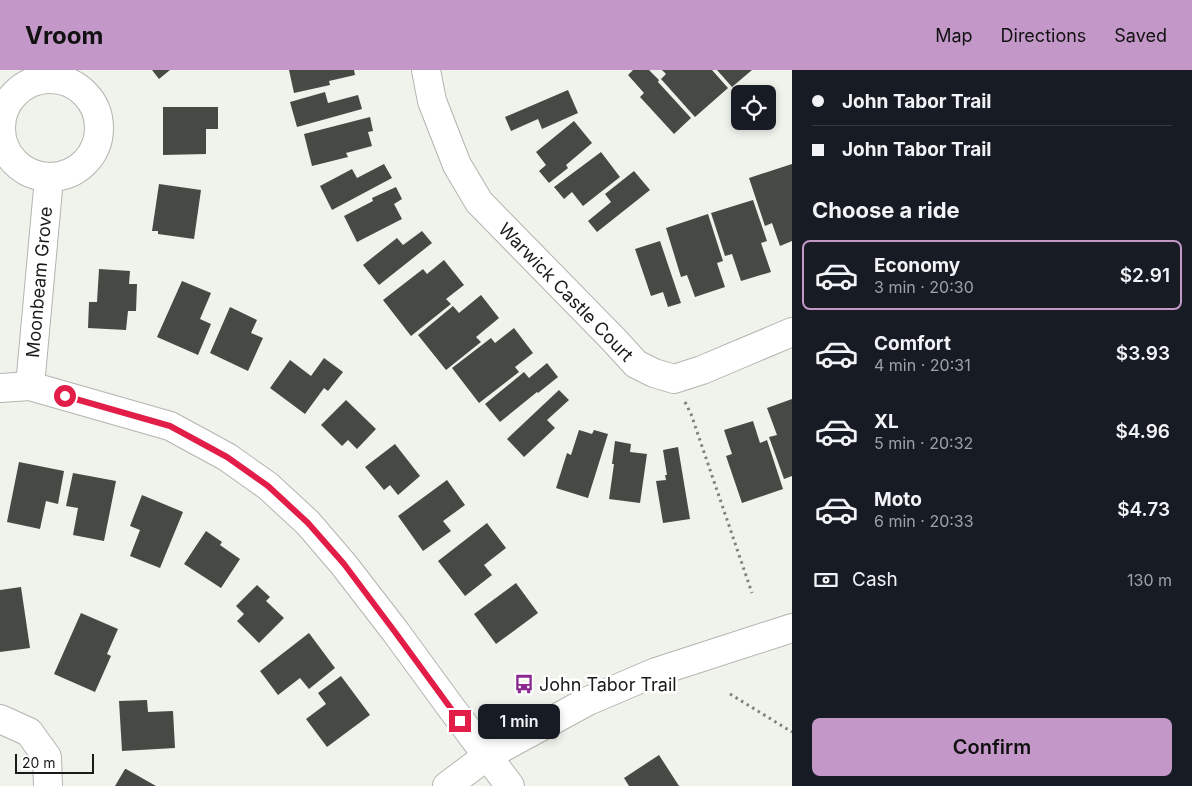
<!DOCTYPE html>
<html lang="en">
<head>
<meta charset="utf-8">
<style>
	body { margin:0; font-family:Inter,sans-serif; background:#242831; color:#f1f3f6; height:100vh; display:flex; flex-direction:column; font-size:19px; white-space:nowrap }
	* { box-sizing:border-box; margin:0 }
	p { font-size:16px; color:#9ea1a6 }
	.icon { flex:none; width:28px; height:28px; fill:none; stroke:currentColor; stroke-width:2; stroke-linecap:round; stroke-linejoin:round }
	.map { position:relative; flex:1; overflow:hidden }
	.panel { display:flex; flex-direction:column; background:#171b24; width:400px }
	.panel>* { flex:none }
	.guide { display:grid; align-content:center; height:110px; padding:0 20px; background:#171b24 }
	.tools { position:absolute; left:731px; top:15px; display:grid; gap:10px }
	.tools a { display:grid; place-items:center; width:45px; height:45px; border-radius:8px; background:#171b24; box-shadow:0 2px 8px #0003; font-size:25px }
	.scale { position:absolute; left:15px; bottom:12px; width:79px; box-sizing:border-box; padding-left:5px; border:2px solid #191b18; border-top:0; font-size:14px; line-height:18px; white-space:nowrap; color:#191b18; -webkit-text-stroke:4px #fff; paint-order:stroke }
	.end { position:absolute; width:22px; height:22px; margin:-11px; border:6px solid #e11d48; background:#fff; box-shadow:0 0 0 2px #fff }
	.from { border-radius:50% }
	.bubble { position:absolute; height:35px; border-radius:8px; background:#171b24; box-shadow:0 2px 8px #0003; font-size:16px; font-weight:600; line-height:35px; text-align:center }
	.guide b { display:flex; align-items:center; gap:18px; height:48px; font-size:19px }
	.guide b+b { border-top:1px solid #363941 }
	.guide i { width:12px; height:12px; background:#f1f3f6 }
	ul { padding:0; list-style:none }
	li { display:flex; align-items:center; gap:15px; height:70px; margin:0 10px 8px; padding:0 10px; border:2px solid transparent; border-radius:8px }
	li div { flex:1 }
	li b { display:block; font-size:19px }
	li em { font-style:normal; font-weight:600 }
	li.active { border-color:#c398c8 }
	li>.icon { width:45px; height:45px; stroke-width:1.5 }
	h2 { padding:0 20px; font-size:22px; line-height:60px }
	.pay { display:flex; align-items:center; gap:12px; height:55px; padding:0 20px; font-size:19px }
	.pay p { margin-inline-start:auto }
	.button { display:flex; gap:10px; margin-top:auto; padding:10px 20px }
	.button a { flex:1; height:58px; border-radius:8px; background:#c398c8; color:#111; font-size:20px; font-weight:600; line-height:58px; text-align:center }
	header { display:flex; align-items:center; gap:30px; box-sizing:border-box; height:70px; padding:0 25px; background:#c398c8; color:#111 }
	header strong { font-size:24px }
	nav { display:flex; gap:28px; margin-inline-start:auto; font-size:18px }
	main { display:flex; flex:1; min-height:0 }
	.map>svg:first-child { display:block }
</style>
</head>
<body>
<header>
<strong>Vroom</strong>
<nav><a>Map</a><a>Directions</a><a>Saved</a></nav>
</header>
<main>
<div class="map">
<svg width="792" height="716" viewBox="0 0 792 716">
	<rect width="100%" height="100%" fill="#eff3ec"/>
	<g fill="#464a44">
		<polygon points="152,0 170,0 159,9"/>
		<polygon points="289,0 354,0 355,5 329,11 330,15 294,23"/>
		<polygon points="633,0 649,0 659,10 658,12 691,48 674,64 640,27 644,23 628,5"/>
		<polygon points="662,0 712,0 728,18 695,47 661,9 666,4"/>
		<polygon points="717,0 752,0 732,17"/>
		<polygon points="568,20 578,43 542,59 538,49 511,61 505,47"/>
		<polygon points="325,22 328,33 358,25 362,39 297,57 290,32"/>
		<polygon points="163,37 218,37 218,59 206,59 206,84 163,85"/>
		<polygon points="370,47 373,61 368,62 372,76 346,83 348,87 312,96 304,64"/>
		<polygon points="574,51 592,73 566,95 568,98 549,113 539,101 546,95 536,82"/>
		<polygon points="601,82 620,107 583,136 572,122 564,129 554,117"/>
		<polygon points="384,94 392,108 332,140 320,116 352,99 357,108"/>
		<polygon points="792,94 792,171 780,176 772,153 765,156 749,108"/>
		<polygon points="634,101 650,120 597,162 588,151 611,132 605,124"/>
		<polygon points="159,114 201,120 194,169 158,164 158,161 152,161"/>
		<polygon points="396,117 402,129 394,134 402,149 357,172 344,146 373,131 372,128"/>
		<polygon points="753,130 767,171 761,173 771,202 741,211 732,184 725,186 711,143"/>
		<polygon points="708,144 723,191 717,193 725,217 695,227 687,205 681,207 666,158"/>
		<polygon points="422,161 432,173 379,215 363,195 397,168 403,175"/>
		<polygon points="660,171 681,233 668,237 663,222 651,226 635,179"/>
		<polygon points="444,190 464,215 446,229 451,234 411,266 383,230 423,199 427,204"/>
		<polygon points="99,199 130,201 129,214 137,214 136,241 128,241 126,260 88,258 89,232 97,232"/>
		<polygon points="182,211 211,223 200,249 211,254 198,285 157,267"/>
		<polygon points="481,225 499,248 476,267 481,272 446,300 418,265 453,236 459,243"/>
		<polygon points="230,237 257,250 251,263 263,268 248,301 210,283"/>
		<polygon points="514,258 533,283 515,297 519,302 479,333 452,298 491,268 495,273"/>
		<polygon points="324,288 343,302 328,321 324,318 305,344 270,318 290,290 311,306"/>
		<polygon points="547,293 558,307 538,323 537,322 500,352 485,334 524,302 529,308"/>
		<polygon points="559,320 569,330 547,350 555,358 524,387 507,369"/>
		<polygon points="792,329 792,406 784,409 769,367 777,365 767,338"/>
		<polygon points="346,330 376,359 357,379 348,370 342,376 321,355"/>
		<polygon points="753,351 760,373 767,370 783,419 742,433 726,386 732,384 724,360"/>
		<polygon points="579,360 592,364 594,360 608,364 588,428 556,418 567,383 571,385"/>
		<polygon points="615,371 631,374 630,382 647,384 640,433 609,429 614,394 612,394"/>
		<polygon points="395,374 420,406 398,425 390,415 384,420 365,397"/>
		<polygon points="678,377 690,449 663,453 656,411 666,410 665,405 667,405 663,380"/>
		<polygon points="19,392 64,401 58,434 46,431 40,459 7,452"/>
		<polygon points="73,403 116,411 104,471 73,465 78,438 66,436"/>
		<polygon points="447,410 465,435 443,451 451,461 423,481 398,446"/>
		<polygon points="142,425 183,442 160,498 130,486 140,460 130,456"/>
		<polygon points="487,453 506,478 484,495 492,505 465,526 438,491"/>
		<polygon points="206,461 222,472 220,475 240,489 221,518 184,494"/>
		<polygon points="516,513 538,543 496,574 474,544"/>
		<polygon points="257,515 270,527 266,531 284,548 259,573 237,551 244,544 236,536"/>
		<polygon points="21,517 30,578 0,582 0,520"/>
		<polygon points="81,543 118,559 107,584 111,586 95,622 54,604"/>
		<polygon points="309,563 335,598 309,619 300,608 278,625 260,601"/>
		<polygon points="341,606 370,645 327,677 306,649 326,634 318,623"/>
		<polygon points="147,630 148,642 173,641 175,678 122,681 119,631"/>
		<polygon points="659,685 679,716 629,716 624,708"/>
		<polygon points="125,699 126,699 156,716 115,716"/>
	</g>
	<g fill="none" stroke-linecap="round" stroke-linejoin="round">
		<defs>
			<g id="street">
				<polyline points="426,0 432,31 457,95 479,132 613,269 636,294 654,303 674,309 702,300 792,262"/>
				<circle cx="50" cy="58" r="49"/>
				<polyline points="30,316 49,108"/>
				<polyline points="0,649 29,662 47,687 48,716"/>
			</g>
			<g id="secondary">
				<polyline points="0,318 30,316 170,356 227,387 268,416 308,453 344,495 395,561 452,639 510,716"/>
				<polyline points="447,716 487,686 588,631 656,602 792,558"/>
			</g>
		</defs>
		<use href="#street" stroke="#b1b5af" stroke-width="30"/>
		<use href="#secondary" stroke="#b1b5af" stroke-width="30"/>
		<g stroke="#7e817c" stroke-width="3" stroke-dasharray="2.5 4" stroke-linecap="butt">
			<polyline points="68,10 74,0"/>
			<polyline points="685,332 691,344 752,523"/>
			<polyline points="730,624 792,662"/>
		</g>
		<use href="#street" stroke="#fff" stroke-width="28"/>
		<use href="#secondary" stroke="#fff" stroke-width="28"/>
	</g>
	<g fill="none" stroke-linecap="round" stroke-linejoin="round">
		<polyline stroke="#e11d48" stroke-width="6" points="65,326 170,356 227,387 268,416 308,453 344,494 395,562 460,651"/>
	</g>
	<defs>
		<symbol id="bus-bare" viewBox="-9 -9 18 18"><path d="M-5-6H5V4H4V6H2V4H-2V6H-4V4H-5ZM-3.5-4V0h7V-4ZM-3.5 1.2v1.5H-2V1.2ZM2 1.2v1.5H3.5V1.2Z" fill="#8a2890" stroke="#fff" stroke-width="2.5" paint-order="stroke"/></symbol>
	</defs>
	<g fill-rule="evenodd">
		<use href="#bus-bare" x="510" y="600" width="28" height="28"/>
	</g>
	<g text-anchor="middle" dominant-baseline="central" stroke-width="5" stroke-linejoin="round" paint-order="stroke">
		<g font-size="18" fill="#191b18" stroke="#fff">
			<text transform="translate(39 212) rotate(-85)">Moonbeam Grove</text>
			<text transform="translate(566 222) rotate(46)">Warwick Castle Court</text>
		</g>
		<g font-size="18" fill="#191b18" stroke="#fff" text-anchor="start">
			<text x="539" y="614">John Tabor Trail</text>
		</g>
	</g>
</svg>
<div class="tools">
<a><svg class="icon" aria-label="locate" viewBox="0 0 24 24"><circle cx="12" cy="12" r="6"/><path d="M12 2v4M12 18v4M2 12h4M18 12h4"/></svg></a>
</div>
<div class="scale">20 m</div>
<i class="end from" style="left:65px;top:326px"></i>
<i class="end" style="left:460px;top:651px"></i>
<div class="bubble" style="left:478px;top:634px;width:82px">1 min</div>
</div>
<section class="panel">
<div class="guide">
<b><i class="from"></i>John Tabor Trail</b>
<b><i></i>John Tabor Trail</b>
</div>
<h2>Choose a ride</h2>
<ul>
<li class="active"><svg class="icon" aria-label="car" viewBox="0 0 24 24"><path d="M5 17H2v-5l4-1 3-4h7l3 4 3 1v5h-3M9 17h6M6 11h13"/><circle cx="7" cy="17" r="2"/><circle cx="17" cy="17" r="2"/></svg><div><b>Economy</b><p>3 min · 20:30</p></div><em>$2.91</em></li>
<li><svg class="icon" aria-label="car" viewBox="0 0 24 24"><path d="M5 17H2v-5l4-1 3-4h7l3 4 3 1v5h-3M9 17h6M6 11h13"/><circle cx="7" cy="17" r="2"/><circle cx="17" cy="17" r="2"/></svg><div><b>Comfort</b><p>4 min · 20:31</p></div><em>$3.93</em></li>
<li><svg class="icon" aria-label="car" viewBox="0 0 24 24"><path d="M5 17H2v-5l4-1 3-4h7l3 4 3 1v5h-3M9 17h6M6 11h13"/><circle cx="7" cy="17" r="2"/><circle cx="17" cy="17" r="2"/></svg><div><b>XL</b><p>5 min · 20:32</p></div><em>$4.96</em></li>
<li><svg class="icon" aria-label="car" viewBox="0 0 24 24"><path d="M5 17H2v-5l4-1 3-4h7l3 4 3 1v5h-3M9 17h6M6 11h13"/><circle cx="7" cy="17" r="2"/><circle cx="17" cy="17" r="2"/></svg><div><b>Moto</b><p>6 min · 20:33</p></div><em>$4.73</em></li>
</ul>
<div class="pay"><svg class="icon" aria-label="cash" viewBox="0 0 24 24"><path d="M3 7h18v10H3z"/><circle cx="12" cy="12" r="2"/></svg>Cash<p>130 m</p></div>
<div class="button"><a>Confirm</a></div>
</section>
</main>
</body>
</html>
